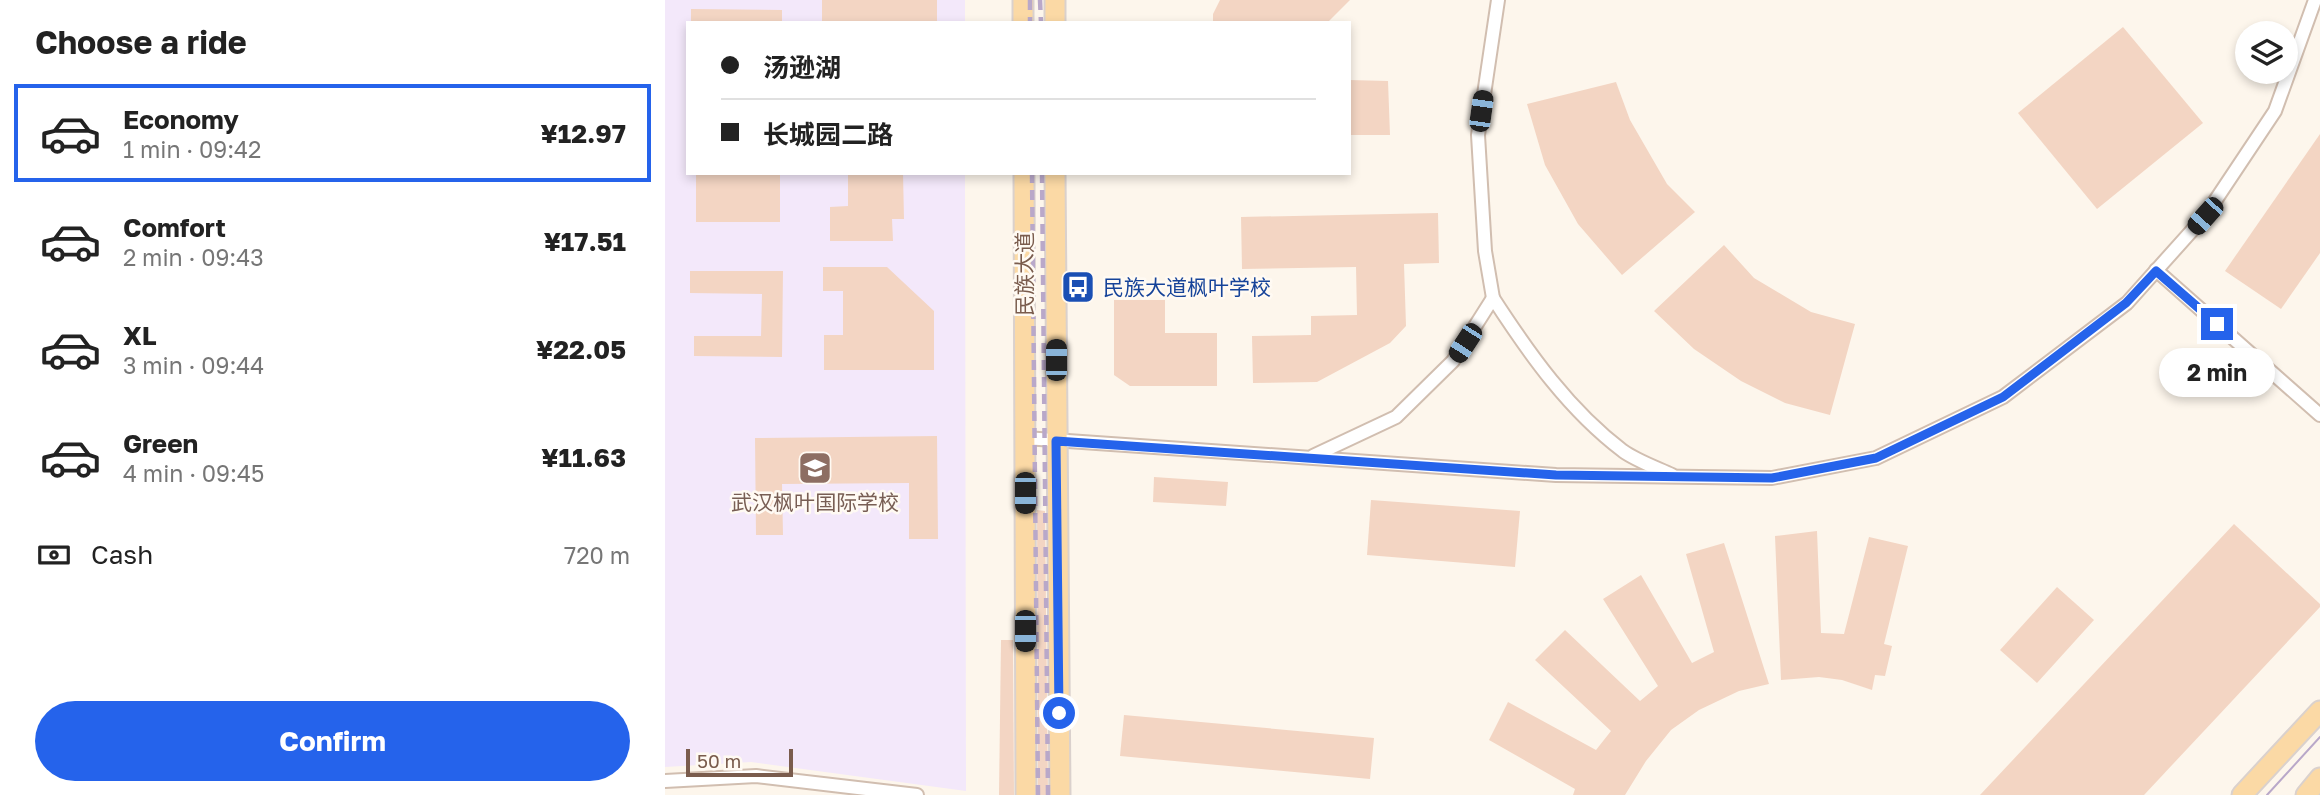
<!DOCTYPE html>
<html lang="en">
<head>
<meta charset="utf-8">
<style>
	body { margin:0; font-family:"Golos Text","Noto Sans SC",sans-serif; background:#f6f6f6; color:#222; height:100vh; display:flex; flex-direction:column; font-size:26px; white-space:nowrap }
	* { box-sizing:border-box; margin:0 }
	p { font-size:23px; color:#767676 }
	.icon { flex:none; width:38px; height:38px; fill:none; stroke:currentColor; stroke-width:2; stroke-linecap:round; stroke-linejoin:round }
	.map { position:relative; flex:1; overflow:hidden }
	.sheet { display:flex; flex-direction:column; background:#fff; width:665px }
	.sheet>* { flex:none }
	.hud { position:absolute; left:21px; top:21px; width:665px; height:154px; border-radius:0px; box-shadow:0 4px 10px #0003; display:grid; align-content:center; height:154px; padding:0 35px; background:#fff }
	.buttons { position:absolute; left:1570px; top:21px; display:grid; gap:14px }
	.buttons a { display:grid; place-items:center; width:63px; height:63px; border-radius:50%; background:#fff; box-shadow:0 4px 10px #0003; font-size:35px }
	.scale { position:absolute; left:21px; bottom:18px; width:107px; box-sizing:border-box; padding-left:7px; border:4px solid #7a5c4d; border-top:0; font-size:19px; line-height:24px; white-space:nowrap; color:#7a5c4d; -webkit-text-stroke:5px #fffaf3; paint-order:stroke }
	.end { position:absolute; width:32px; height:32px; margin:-16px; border:9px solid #2563eb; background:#fff; box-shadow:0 0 0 4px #fff }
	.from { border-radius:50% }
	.bubble { position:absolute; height:49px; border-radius:24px; background:#fff; box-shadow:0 4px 10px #0003; font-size:23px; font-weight:700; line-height:49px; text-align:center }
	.car { position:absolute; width:21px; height:42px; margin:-21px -10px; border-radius:9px; box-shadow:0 0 5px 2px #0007; background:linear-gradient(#222 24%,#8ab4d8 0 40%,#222 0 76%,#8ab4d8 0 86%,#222 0) }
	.hud b { display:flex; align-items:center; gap:24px; height:66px; font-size:26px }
	.hud b+b { border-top:2px solid #e0e0e0 }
	.hud i { width:18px; height:18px; background:#222 }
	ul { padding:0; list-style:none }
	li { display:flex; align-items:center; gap:21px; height:98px; margin:0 14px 10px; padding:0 21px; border:4px solid transparent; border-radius:0px }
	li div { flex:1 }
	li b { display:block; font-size:26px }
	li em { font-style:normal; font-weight:700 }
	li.active { border-color:#2563eb }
	li>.icon { width:63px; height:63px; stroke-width:1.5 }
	h2 { padding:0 35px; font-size:32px; line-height:84px }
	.pay { display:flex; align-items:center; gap:18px; height:77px; padding:0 35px; font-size:26px }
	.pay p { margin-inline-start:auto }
	.primary-button { display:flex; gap:14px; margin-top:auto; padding:14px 35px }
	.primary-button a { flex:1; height:80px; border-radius:42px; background:#2563eb; color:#fff; font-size:28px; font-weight:700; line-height:80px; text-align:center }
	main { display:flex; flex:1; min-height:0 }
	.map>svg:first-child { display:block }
</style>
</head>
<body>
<main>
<section class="sheet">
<h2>Choose a ride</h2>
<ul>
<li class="active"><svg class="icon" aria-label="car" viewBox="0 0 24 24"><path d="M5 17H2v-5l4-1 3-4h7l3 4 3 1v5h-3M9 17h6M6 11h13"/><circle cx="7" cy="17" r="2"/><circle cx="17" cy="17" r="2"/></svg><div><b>Economy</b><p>1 min · 09:42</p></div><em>¥12.97</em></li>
<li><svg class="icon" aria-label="car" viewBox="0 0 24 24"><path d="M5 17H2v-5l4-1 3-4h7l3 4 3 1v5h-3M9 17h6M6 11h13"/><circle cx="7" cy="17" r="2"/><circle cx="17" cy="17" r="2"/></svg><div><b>Comfort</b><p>2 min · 09:43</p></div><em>¥17.51</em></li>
<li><svg class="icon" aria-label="car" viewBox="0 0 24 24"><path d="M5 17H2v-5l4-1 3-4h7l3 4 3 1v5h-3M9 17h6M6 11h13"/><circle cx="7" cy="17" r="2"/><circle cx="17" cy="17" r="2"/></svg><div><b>XL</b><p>3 min · 09:44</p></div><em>¥22.05</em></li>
<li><svg class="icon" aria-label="car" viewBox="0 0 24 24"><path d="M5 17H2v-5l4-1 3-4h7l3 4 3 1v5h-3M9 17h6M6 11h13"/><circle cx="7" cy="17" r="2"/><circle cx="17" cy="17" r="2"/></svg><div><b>Green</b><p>4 min · 09:45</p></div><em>¥11.63</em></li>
</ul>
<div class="pay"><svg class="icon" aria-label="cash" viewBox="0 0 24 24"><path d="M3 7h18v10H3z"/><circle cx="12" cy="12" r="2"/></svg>Cash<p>720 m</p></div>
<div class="primary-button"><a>Confirm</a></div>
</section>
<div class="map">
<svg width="1655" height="795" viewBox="0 0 1655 795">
	<rect width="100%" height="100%" fill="#fdf6ec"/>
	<polygon fill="#f3e8fa" points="0,0 300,0 300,23 23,23 23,173 300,173 301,791 86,762 0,767"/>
	<g fill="#f3d5c3">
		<rect x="157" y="0" width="115" height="23"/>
		<polygon points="555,0 685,0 662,23 548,23 548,14"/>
		<polygon points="26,9 117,10 117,23 26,23"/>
		<polygon points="1458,27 1538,123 1432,209 1353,113"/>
		<polygon points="684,80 723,81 725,135 684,135"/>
		<polygon points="951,82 965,120 1002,184 1030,212 957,275 913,224 880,165 862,104"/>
		<polygon points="1655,134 1655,253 1616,309 1560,271"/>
		<rect x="31" y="173" width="84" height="49"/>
		<polygon points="183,173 238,173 239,219 227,219 228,241 165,241 165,207 183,206"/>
		<polygon points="773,213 774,263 739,264 741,326 725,343 652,382 588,383 587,336 646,335 646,316 692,315 691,267 577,269 576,217"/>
		<polygon points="1059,245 1089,278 1146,312 1190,324 1165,415 1120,403 1076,381 1029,349 989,311"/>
		<polygon points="158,267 222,267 269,311 269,370 159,370 159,335 178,335 178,291 158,291"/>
		<polygon points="25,271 118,271 117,357 29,356 29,336 96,336 97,294 25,293"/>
		<polygon points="449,300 500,300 500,333 552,333 552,386 465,386 449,375"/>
		<polygon points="272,436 273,539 244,539 244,483 117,484 118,535 91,535 90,438"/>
		<polygon points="489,477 563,482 561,506 488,502"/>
		<polygon points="706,500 855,511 850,567 702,555"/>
		<polygon points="372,510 380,511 383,795 373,795"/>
		<polygon points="1569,524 1655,604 1655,607 1479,795 1315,795"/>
		<polygon points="1152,531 1156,633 1179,634 1204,537 1243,546 1219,644 1227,646 1220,676 1210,675 1207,690 1177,680 1154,677 1116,680 1110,536"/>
		<polygon points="1059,543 1104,684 1074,691 1034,710 1006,730 981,761 960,795 908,795 910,789 824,740 843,702 931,750 946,731 870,660 900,630 975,701 993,686 938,599 976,575 1027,663 1049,652 1021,554"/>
		<polygon points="1392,587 1429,620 1372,683 1335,650"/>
		<polygon points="336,640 348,640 349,795 334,795"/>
		<polygon points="459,715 709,738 705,779 455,756"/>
	</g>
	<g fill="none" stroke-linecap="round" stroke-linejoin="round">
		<defs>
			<g id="minor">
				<polyline points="1491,270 1655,415"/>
				<polyline points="828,298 820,251 813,135 833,0"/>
				<polyline points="360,438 891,475 1107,478 1211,458 1338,397 1462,303 1540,216 1610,111 1650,0"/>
				<path d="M648 456 731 417 788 361 828 298C865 355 904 410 958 451 972 461 992 468 1007 475"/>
				<polyline points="0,781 91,776 252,795"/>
			</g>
			<g id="primary">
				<polyline points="358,0 358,23"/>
				<polyline points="390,0 390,23"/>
				<polyline points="359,173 361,795"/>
				<polyline points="390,173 395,795"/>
				<polyline points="1577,795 1655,711"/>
				<polyline points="1641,795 1655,778"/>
			</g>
		</defs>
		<use href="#minor" stroke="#d1beb0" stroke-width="16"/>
		<use href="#primary" stroke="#dad1cd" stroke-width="23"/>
		<use href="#minor" stroke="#fff" stroke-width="12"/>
		<use href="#primary" stroke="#fbd9a5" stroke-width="19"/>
		<polyline stroke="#b9a8c9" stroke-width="2" points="1602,795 1655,737"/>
		<g stroke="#b9a8c9" stroke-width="4.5" stroke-dasharray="10 7" stroke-linecap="butt">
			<polyline points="365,0 365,23"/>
			<polyline points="375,0 376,23"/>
			<polyline points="367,173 373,795"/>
			<polyline points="377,173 383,795"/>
		</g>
	</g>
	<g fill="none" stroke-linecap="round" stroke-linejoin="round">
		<polyline stroke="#2563eb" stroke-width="9" points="394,713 391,441 891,475 1107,478 1211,458 1338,397 1461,303 1491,271 1552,324"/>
	</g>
	<defs>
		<symbol id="bus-square" viewBox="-11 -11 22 22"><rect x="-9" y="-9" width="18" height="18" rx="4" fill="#1a4fb4" stroke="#fffaf3"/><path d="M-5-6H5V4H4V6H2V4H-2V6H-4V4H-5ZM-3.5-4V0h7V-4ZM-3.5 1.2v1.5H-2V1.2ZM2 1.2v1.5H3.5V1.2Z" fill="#fff"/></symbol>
		<symbol id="school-square" viewBox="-11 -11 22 22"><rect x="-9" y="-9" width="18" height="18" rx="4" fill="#8d6e63" stroke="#fffaf3"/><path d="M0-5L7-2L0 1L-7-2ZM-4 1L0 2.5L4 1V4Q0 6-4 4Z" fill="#fff"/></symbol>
	</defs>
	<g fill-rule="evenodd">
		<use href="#bus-square" x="394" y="268" width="38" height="38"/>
		<use href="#school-square" x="131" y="449" width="38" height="38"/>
	</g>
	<g text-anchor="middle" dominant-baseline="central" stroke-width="5" stroke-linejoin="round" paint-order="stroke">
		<g font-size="21" fill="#7a5c4d" stroke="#fffaf3">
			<text transform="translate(359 274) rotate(-90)">民族大道</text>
		</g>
		<g font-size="21" fill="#164399" stroke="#fffaf3" text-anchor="start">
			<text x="438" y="287">民族大道枫叶学校</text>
		</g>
		<g font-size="21" fill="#785e54" stroke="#fffaf3">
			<text x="150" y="502">武汉枫叶国际学校</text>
		</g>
	</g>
</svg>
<div class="buttons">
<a><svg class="icon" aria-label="layers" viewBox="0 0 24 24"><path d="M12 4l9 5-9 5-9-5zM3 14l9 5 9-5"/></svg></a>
</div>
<div class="scale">50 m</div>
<i class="end from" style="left:394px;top:713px"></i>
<i class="end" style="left:1552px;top:324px"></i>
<div class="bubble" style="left:1494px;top:348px;width:116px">2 min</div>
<i class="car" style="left:816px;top:111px;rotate:8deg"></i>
<i class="car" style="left:1540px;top:216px;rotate:222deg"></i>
<i class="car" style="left:800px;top:343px;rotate:213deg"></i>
<i class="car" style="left:391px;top:360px;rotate:0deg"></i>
<i class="car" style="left:360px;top:493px;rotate:180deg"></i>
<i class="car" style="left:360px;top:631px;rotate:180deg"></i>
<div class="hud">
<b><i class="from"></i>汤逊湖</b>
<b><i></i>长城园二路</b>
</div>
</div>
</main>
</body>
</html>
